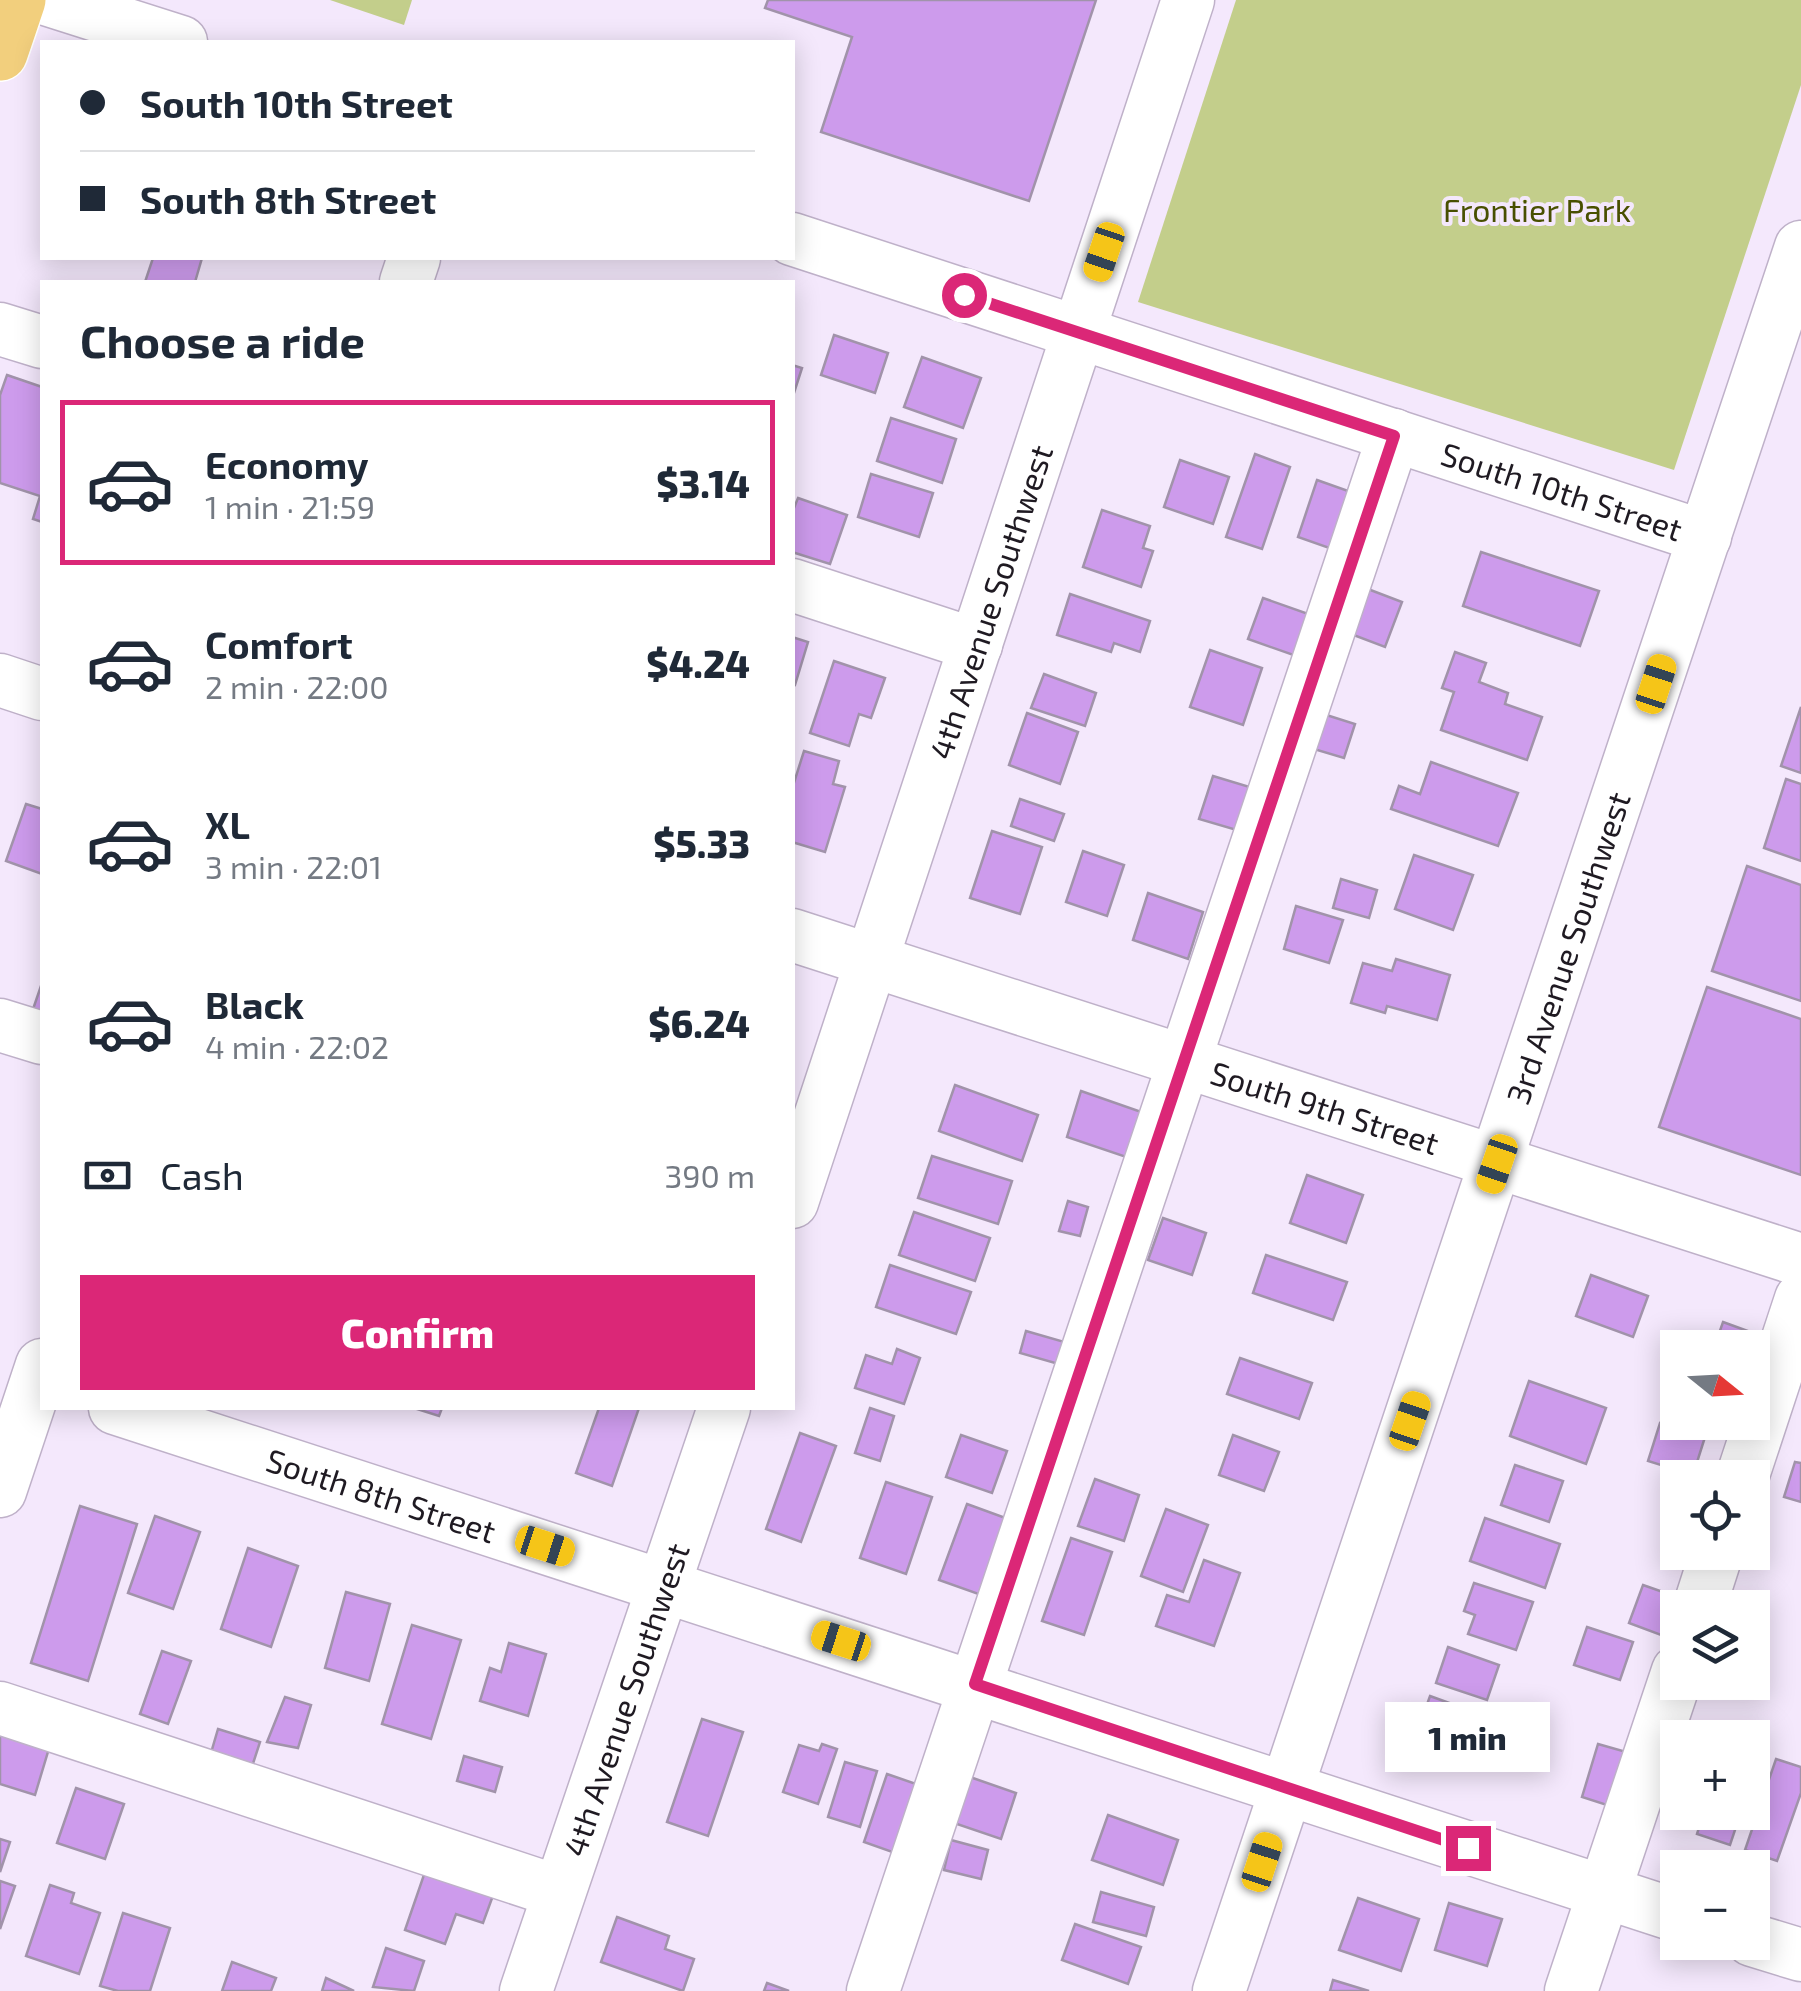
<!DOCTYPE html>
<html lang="en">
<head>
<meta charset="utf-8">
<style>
	body { margin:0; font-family:"Exo 2",sans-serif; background:#f2f2f3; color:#1f2937; height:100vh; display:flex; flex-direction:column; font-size:38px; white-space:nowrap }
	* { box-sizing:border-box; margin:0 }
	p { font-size:32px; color:#747a83 }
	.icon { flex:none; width:55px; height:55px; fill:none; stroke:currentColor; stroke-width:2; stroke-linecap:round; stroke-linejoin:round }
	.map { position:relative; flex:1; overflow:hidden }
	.sheet { position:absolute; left:40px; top:280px; width:755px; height:1130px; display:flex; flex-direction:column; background:#fff; border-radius:0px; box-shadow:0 5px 25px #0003 }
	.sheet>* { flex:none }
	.top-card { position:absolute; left:40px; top:40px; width:755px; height:220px; border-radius:0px; box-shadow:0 5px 25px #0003; display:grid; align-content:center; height:220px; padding:0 40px; background:#fff }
	.needle { width:65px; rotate:108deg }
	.tools { position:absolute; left:1660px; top:1330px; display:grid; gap:20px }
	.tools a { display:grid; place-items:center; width:110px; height:110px; border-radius:0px; background:#fff; box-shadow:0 5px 25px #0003; font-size:50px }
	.end { position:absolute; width:45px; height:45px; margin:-22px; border:12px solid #db2777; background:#fff; box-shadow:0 0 0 5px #fff }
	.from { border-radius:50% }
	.bubble { position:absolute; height:70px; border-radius:0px; background:#fff; box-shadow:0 5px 25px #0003; font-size:32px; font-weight:800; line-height:70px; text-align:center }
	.car { position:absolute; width:30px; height:60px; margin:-30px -15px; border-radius:12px; box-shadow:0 0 8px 2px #0007; background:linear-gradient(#f5c518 24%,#345 0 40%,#f5c518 0 76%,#345 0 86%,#f5c518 0) }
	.top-card b { display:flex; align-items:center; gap:35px; height:95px; font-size:38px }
	.top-card b+b { border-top:2px solid #e0e1e3 }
	.top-card i { width:25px; height:25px; background:#1f2937 }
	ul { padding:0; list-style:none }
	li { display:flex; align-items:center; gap:30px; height:165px; margin:0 20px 15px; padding:0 20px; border:5px solid transparent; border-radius:0px }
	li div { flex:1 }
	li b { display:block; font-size:38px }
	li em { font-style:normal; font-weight:800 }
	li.on { border-color:#db2777 }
	li>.icon { width:90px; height:90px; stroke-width:1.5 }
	h2 { padding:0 40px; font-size:45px; line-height:120px }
	.pay { display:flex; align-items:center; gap:25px; height:110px; padding:0 40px; font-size:38px }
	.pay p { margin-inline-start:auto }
	.primary-button { display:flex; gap:20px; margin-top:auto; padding:20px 40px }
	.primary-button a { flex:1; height:115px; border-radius:0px; background:#db2777; color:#fff; font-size:40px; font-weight:800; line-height:115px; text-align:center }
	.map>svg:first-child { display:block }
</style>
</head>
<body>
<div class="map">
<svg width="1801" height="1991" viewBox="0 0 1801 1991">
	<rect width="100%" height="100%" fill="#f4e8fc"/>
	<g fill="#c3ce8b">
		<polygon points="330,0 412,0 404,25"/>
		<polygon points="1236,0 1801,0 1801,85 1674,470 1138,302"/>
	</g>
	<g fill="#cd9bec" stroke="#a193aa" stroke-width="2.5">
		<polygon points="768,0 1096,0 1029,201 821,132 852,37 765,8"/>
		<polygon points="153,258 202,258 195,282 145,282"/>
		<polygon points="834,335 888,353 875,393 821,375"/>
		<polygon points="922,357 981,378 963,428 904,407"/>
		<polygon points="792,365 802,368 792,399"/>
		<polygon points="7,375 42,387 42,522 33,519 40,496 0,483 0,395"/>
		<polygon points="891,418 956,439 942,483 877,461"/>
		<polygon points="1255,454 1290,467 1262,549 1226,537"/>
		<polygon points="1180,460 1229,477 1213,524 1164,507"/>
		<polygon points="871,474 933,493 919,537 858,517"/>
		<polygon points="1317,480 1351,492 1332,549 1298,537"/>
		<polygon points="798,498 847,515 830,564 792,552 792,513"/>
		<polygon points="1102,510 1150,526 1143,548 1153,551 1141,587 1083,567"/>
		<polygon points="1481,552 1599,591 1580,646 1463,606"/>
		<polygon points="1360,586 1402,602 1385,647 1343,631"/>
		<polygon points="1070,594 1150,621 1140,652 1114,643 1111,652 1057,635"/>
		<polygon points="1263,598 1314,616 1299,657 1248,639"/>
		<polygon points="792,637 808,642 795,685 792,684"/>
		<polygon points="1210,650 1262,668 1243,725 1190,707"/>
		<polygon points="1455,652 1486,663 1479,682 1508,693 1505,704 1542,717 1527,760 1441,730 1454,692 1442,688"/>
		<polygon points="834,661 885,678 871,718 859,714 849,746 810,733"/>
		<polygon points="1044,674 1096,693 1085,726 1031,708"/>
		<polygon points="1801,707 1801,773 1781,766"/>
		<polygon points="1317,712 1355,724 1344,758 1307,747"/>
		<polygon points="1027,713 1078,732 1060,784 1009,765"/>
		<polygon points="804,751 839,761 833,784 845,787 825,852 792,842 792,789"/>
		<polygon points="1431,762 1518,793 1498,846 1391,809 1399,786 1420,794"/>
		<polygon points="1213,776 1253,788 1240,831 1199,819"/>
		<polygon points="1786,779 1801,784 1801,861 1764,848"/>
		<polygon points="1020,799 1064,814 1054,841 1011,826"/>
		<polygon points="26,804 42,809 42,874 6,861"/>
		<polygon points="992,831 1042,847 1020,914 970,898"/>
		<polygon points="1083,851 1124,865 1107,916 1066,902"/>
		<polygon points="1414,855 1473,875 1453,930 1395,909"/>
		<polygon points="1747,866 1801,885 1801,1001 1712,971"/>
		<polygon points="1341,879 1377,890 1369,918 1333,908"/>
		<polygon points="1148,893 1203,912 1188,959 1133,940"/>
		<polygon points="1296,906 1343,920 1329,963 1284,949"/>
		<polygon points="1396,959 1450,975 1437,1020 1387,1006 1385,1013 1351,1003 1363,963 1392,971"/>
		<polygon points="42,983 42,1019 31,1015"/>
		<polygon points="1707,987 1801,1019 1801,1175 1659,1127"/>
		<polygon points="955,1085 1038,1115 1022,1161 939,1131"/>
		<polygon points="1081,1091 1150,1115 1135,1160 1067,1137"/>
		<polygon points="932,1156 1012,1181 998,1224 918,1198"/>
		<polygon points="1307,1175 1363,1195 1346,1243 1290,1223"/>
		<polygon points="1068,1201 1088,1207 1080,1236 1059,1231"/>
		<polygon points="914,1212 990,1238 975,1281 899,1255"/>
		<polygon points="1163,1218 1206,1233 1192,1275 1148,1260"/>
		<polygon points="1266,1255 1347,1282 1333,1320 1253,1293"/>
		<polygon points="890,1265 971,1292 956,1334 876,1307"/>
		<polygon points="1591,1275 1648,1296 1633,1337 1576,1316"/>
		<polygon points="1723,1322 1767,1338 1752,1380 1752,1348 1714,1348"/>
		<polygon points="1026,1331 1068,1343 1062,1365 1020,1353"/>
		<polygon points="897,1349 920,1358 904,1404 855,1388 866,1355 892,1364"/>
		<polygon points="1240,1358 1312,1383 1299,1419 1227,1394"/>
		<polygon points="1529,1381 1606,1408 1586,1464 1510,1436"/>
		<polygon points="414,1408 442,1408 439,1416"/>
		<polygon points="599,1408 639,1408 612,1486 576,1473"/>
		<polygon points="870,1408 894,1416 880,1461 855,1453"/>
		<polygon points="1660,1423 1705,1437 1693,1475 1648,1461"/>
		<polygon points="800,1433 836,1446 801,1542 766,1529"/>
		<polygon points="961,1435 1007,1451 992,1493 946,1477"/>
		<polygon points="1233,1435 1279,1452 1264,1491 1219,1475"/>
		<polygon points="1795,1462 1801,1463 1801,1502 1784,1497"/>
		<polygon points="1515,1465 1563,1481 1549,1522 1501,1505"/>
		<polygon points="1095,1479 1139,1495 1124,1541 1078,1526"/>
		<polygon points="886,1482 932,1497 906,1574 860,1558"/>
		<polygon points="967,1504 1011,1520 984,1596 939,1580"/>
		<polygon points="80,1506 137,1524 88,1681 31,1663"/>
		<polygon points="1166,1509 1208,1525 1183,1592 1141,1576"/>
		<polygon points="155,1516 200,1532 173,1609 128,1593"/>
		<polygon points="1485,1518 1560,1544 1545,1588 1470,1561"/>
		<polygon points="1071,1538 1112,1552 1084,1635 1042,1621"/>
		<polygon points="248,1548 298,1566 271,1647 221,1629"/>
		<polygon points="1204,1560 1240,1573 1214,1646 1156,1626 1167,1595 1189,1602"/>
		<polygon points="1474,1583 1533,1602 1516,1650 1468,1634 1475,1615 1464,1611"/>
		<polygon points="1643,1585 1683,1599 1669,1638 1629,1623"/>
		<polygon points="346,1592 390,1604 369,1681 325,1668"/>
		<polygon points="412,1625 461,1640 431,1739 382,1724"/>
		<polygon points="1587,1627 1633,1642 1620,1680 1574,1665"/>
		<polygon points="509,1643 546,1654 528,1716 480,1701 490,1668 501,1672"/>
		<polygon points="1448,1647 1499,1665 1487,1700 1436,1683"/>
		<polygon points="162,1651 191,1661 168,1724 140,1714"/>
		<polygon points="1430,1696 1488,1717 1471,1765 1413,1744"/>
		<polygon points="285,1697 311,1705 298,1748 267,1742"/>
		<polygon points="702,1719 743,1732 708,1836 667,1822"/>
		<polygon points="0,1729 50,1745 35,1795 0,1784"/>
		<polygon points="218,1729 260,1742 247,1782 206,1770"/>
		<polygon points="822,1744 837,1749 818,1804 783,1792 799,1745 819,1751"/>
		<polygon points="1598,1744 1630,1753 1613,1807 1582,1797"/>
		<polygon points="464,1756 502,1767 495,1792 457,1781"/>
		<polygon points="1776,1759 1801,1767 1801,1793 1777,1861 1745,1850"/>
		<polygon points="845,1762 877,1771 860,1827 828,1817"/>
		<polygon points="887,1774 919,1785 895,1853 864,1842"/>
		<polygon points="970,1777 1016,1793 1001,1839 954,1823"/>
		<polygon points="76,1788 124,1804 105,1859 57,1843"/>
		<polygon points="1704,1812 1741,1812 1730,1845 1697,1834"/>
		<polygon points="1108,1815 1178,1840 1163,1885 1092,1860"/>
		<polygon points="0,1839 10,1842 0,1872"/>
		<polygon points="951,1840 988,1850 981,1879 944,1870"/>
		<polygon points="427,1866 495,1890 483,1923 456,1914 445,1944 405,1930"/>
		<polygon points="0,1881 15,1886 0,1929"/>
		<polygon points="50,1885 74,1893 71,1903 100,1913 79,1974 26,1956"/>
		<polygon points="1101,1892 1154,1907 1146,1936 1093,1922"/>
		<polygon points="1358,1898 1419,1919 1401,1971 1339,1950"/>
		<polygon points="1449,1903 1502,1919 1487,1966 1435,1950"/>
		<polygon points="123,1913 170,1928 150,1991 118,1991 100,1986"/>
		<polygon points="617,1917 669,1936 665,1949 694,1959 683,1991 601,1962"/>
		<polygon points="1075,1924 1141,1947 1128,1984 1062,1960"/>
		<polygon points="386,1948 424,1961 414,1991 373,1987"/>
		<polygon points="232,1962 276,1978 271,1991 222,1991"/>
		<polygon points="326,1978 354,1991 322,1991"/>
		<polygon points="1333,1980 1369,1991 1330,1991"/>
		<polygon points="767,1983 789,1991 764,1991"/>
	</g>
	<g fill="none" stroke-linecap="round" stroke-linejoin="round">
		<defs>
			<g id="minor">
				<polyline points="49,0 181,42"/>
				<path id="s1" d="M792 239 1705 537"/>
				<polyline points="406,282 414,258"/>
				<polyline points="0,329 42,342"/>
				<polyline points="792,585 976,645"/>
				<polyline points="0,680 42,694"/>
				<path id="s2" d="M792 935 1801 1260"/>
				<polyline points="0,1025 42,1038"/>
				<path id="s3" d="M792 1202 1188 0"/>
				<path id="s4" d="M115 1408 1678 1916"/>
				<polyline points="1742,1478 1801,1299"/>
				<polyline points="0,1491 42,1365"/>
				<polyline points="1699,1608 1717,1552"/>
				<polyline points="0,1708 559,1892"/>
				<polyline points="1752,1940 1801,1955"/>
				<path id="s5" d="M526 1991 724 1408"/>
				<polyline points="873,1991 1394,435"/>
				<path id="s6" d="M1219 1991 1801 247"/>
				<polyline points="1571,1991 1678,1671"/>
			</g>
			<polyline id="highway" points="0,53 18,0"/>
		</defs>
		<use href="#minor" stroke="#bfb1c9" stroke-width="55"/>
		<use href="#highway" stroke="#fff" stroke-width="58"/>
		<use href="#minor" stroke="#fff" stroke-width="52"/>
		<use href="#highway" stroke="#f2cf7d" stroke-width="55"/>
	</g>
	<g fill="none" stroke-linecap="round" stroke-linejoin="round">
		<polyline stroke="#db2777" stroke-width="12" points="964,295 1394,436 975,1684 1468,1848"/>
	</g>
	<g text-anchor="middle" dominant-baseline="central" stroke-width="8" stroke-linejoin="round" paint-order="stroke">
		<g font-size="32" fill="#484f01" stroke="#f4e8fc">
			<text x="1537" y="209">Frontier Park</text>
		</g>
		<g font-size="32" fill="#1f1a22" stroke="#f4e8fc">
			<text stroke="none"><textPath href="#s1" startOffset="810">South 10th Street</textPath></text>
			<text stroke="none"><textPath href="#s3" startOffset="632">4th Avenue Southwest</textPath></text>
			<text stroke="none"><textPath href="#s6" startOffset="1100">3rd Avenue Southwest</textPath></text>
			<text stroke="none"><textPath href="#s2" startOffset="560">South 9th Street</textPath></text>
			<text stroke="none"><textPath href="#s4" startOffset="280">South 8th Street</textPath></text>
			<text stroke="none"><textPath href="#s5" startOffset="308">4th Avenue Southwest</textPath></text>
		</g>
	</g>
</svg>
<div class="tools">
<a><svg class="needle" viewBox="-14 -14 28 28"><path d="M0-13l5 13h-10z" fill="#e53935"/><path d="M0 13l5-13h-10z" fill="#747a83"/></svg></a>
<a><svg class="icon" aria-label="locate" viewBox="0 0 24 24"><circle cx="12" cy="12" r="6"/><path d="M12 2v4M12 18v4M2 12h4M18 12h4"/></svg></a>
<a><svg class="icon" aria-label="layers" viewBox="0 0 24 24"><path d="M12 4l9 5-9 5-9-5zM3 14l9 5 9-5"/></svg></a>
<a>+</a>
<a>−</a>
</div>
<i class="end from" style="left:964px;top:295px"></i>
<i class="end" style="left:1468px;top:1848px"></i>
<div class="bubble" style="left:1385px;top:1702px;width:165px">1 min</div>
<i class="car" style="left:1104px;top:252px;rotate:199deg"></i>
<i class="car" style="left:1656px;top:684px;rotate:18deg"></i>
<i class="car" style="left:1497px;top:1164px;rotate:199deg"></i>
<i class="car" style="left:1410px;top:1421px;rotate:19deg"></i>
<i class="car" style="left:545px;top:1546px;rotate:108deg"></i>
<i class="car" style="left:841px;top:1641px;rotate:288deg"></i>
<i class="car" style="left:1262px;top:1862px;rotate:18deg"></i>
<div class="top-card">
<b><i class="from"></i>South 10th Street</b>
<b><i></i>South 8th Street</b>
</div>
<section class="sheet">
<h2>Choose a ride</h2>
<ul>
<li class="on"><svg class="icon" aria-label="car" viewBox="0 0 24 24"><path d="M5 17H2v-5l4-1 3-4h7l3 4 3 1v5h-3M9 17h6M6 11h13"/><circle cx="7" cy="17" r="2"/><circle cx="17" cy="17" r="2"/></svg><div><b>Economy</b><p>1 min · 21:59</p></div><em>$3.14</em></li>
<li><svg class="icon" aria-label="car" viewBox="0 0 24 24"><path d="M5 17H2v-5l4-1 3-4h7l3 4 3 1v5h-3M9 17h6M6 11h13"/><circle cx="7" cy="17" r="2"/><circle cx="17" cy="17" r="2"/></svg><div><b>Comfort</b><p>2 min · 22:00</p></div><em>$4.24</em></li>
<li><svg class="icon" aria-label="car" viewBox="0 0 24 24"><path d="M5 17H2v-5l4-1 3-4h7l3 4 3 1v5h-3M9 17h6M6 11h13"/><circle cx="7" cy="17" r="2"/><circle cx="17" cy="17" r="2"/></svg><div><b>XL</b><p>3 min · 22:01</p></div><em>$5.33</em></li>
<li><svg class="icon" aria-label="car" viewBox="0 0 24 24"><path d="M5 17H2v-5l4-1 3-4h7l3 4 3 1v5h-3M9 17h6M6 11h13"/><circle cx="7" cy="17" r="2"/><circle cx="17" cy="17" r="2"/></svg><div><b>Black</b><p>4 min · 22:02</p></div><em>$6.24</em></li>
</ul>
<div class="pay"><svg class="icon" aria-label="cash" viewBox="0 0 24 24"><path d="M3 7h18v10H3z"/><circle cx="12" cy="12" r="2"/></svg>Cash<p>390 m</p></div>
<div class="primary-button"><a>Confirm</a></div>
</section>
</div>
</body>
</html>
